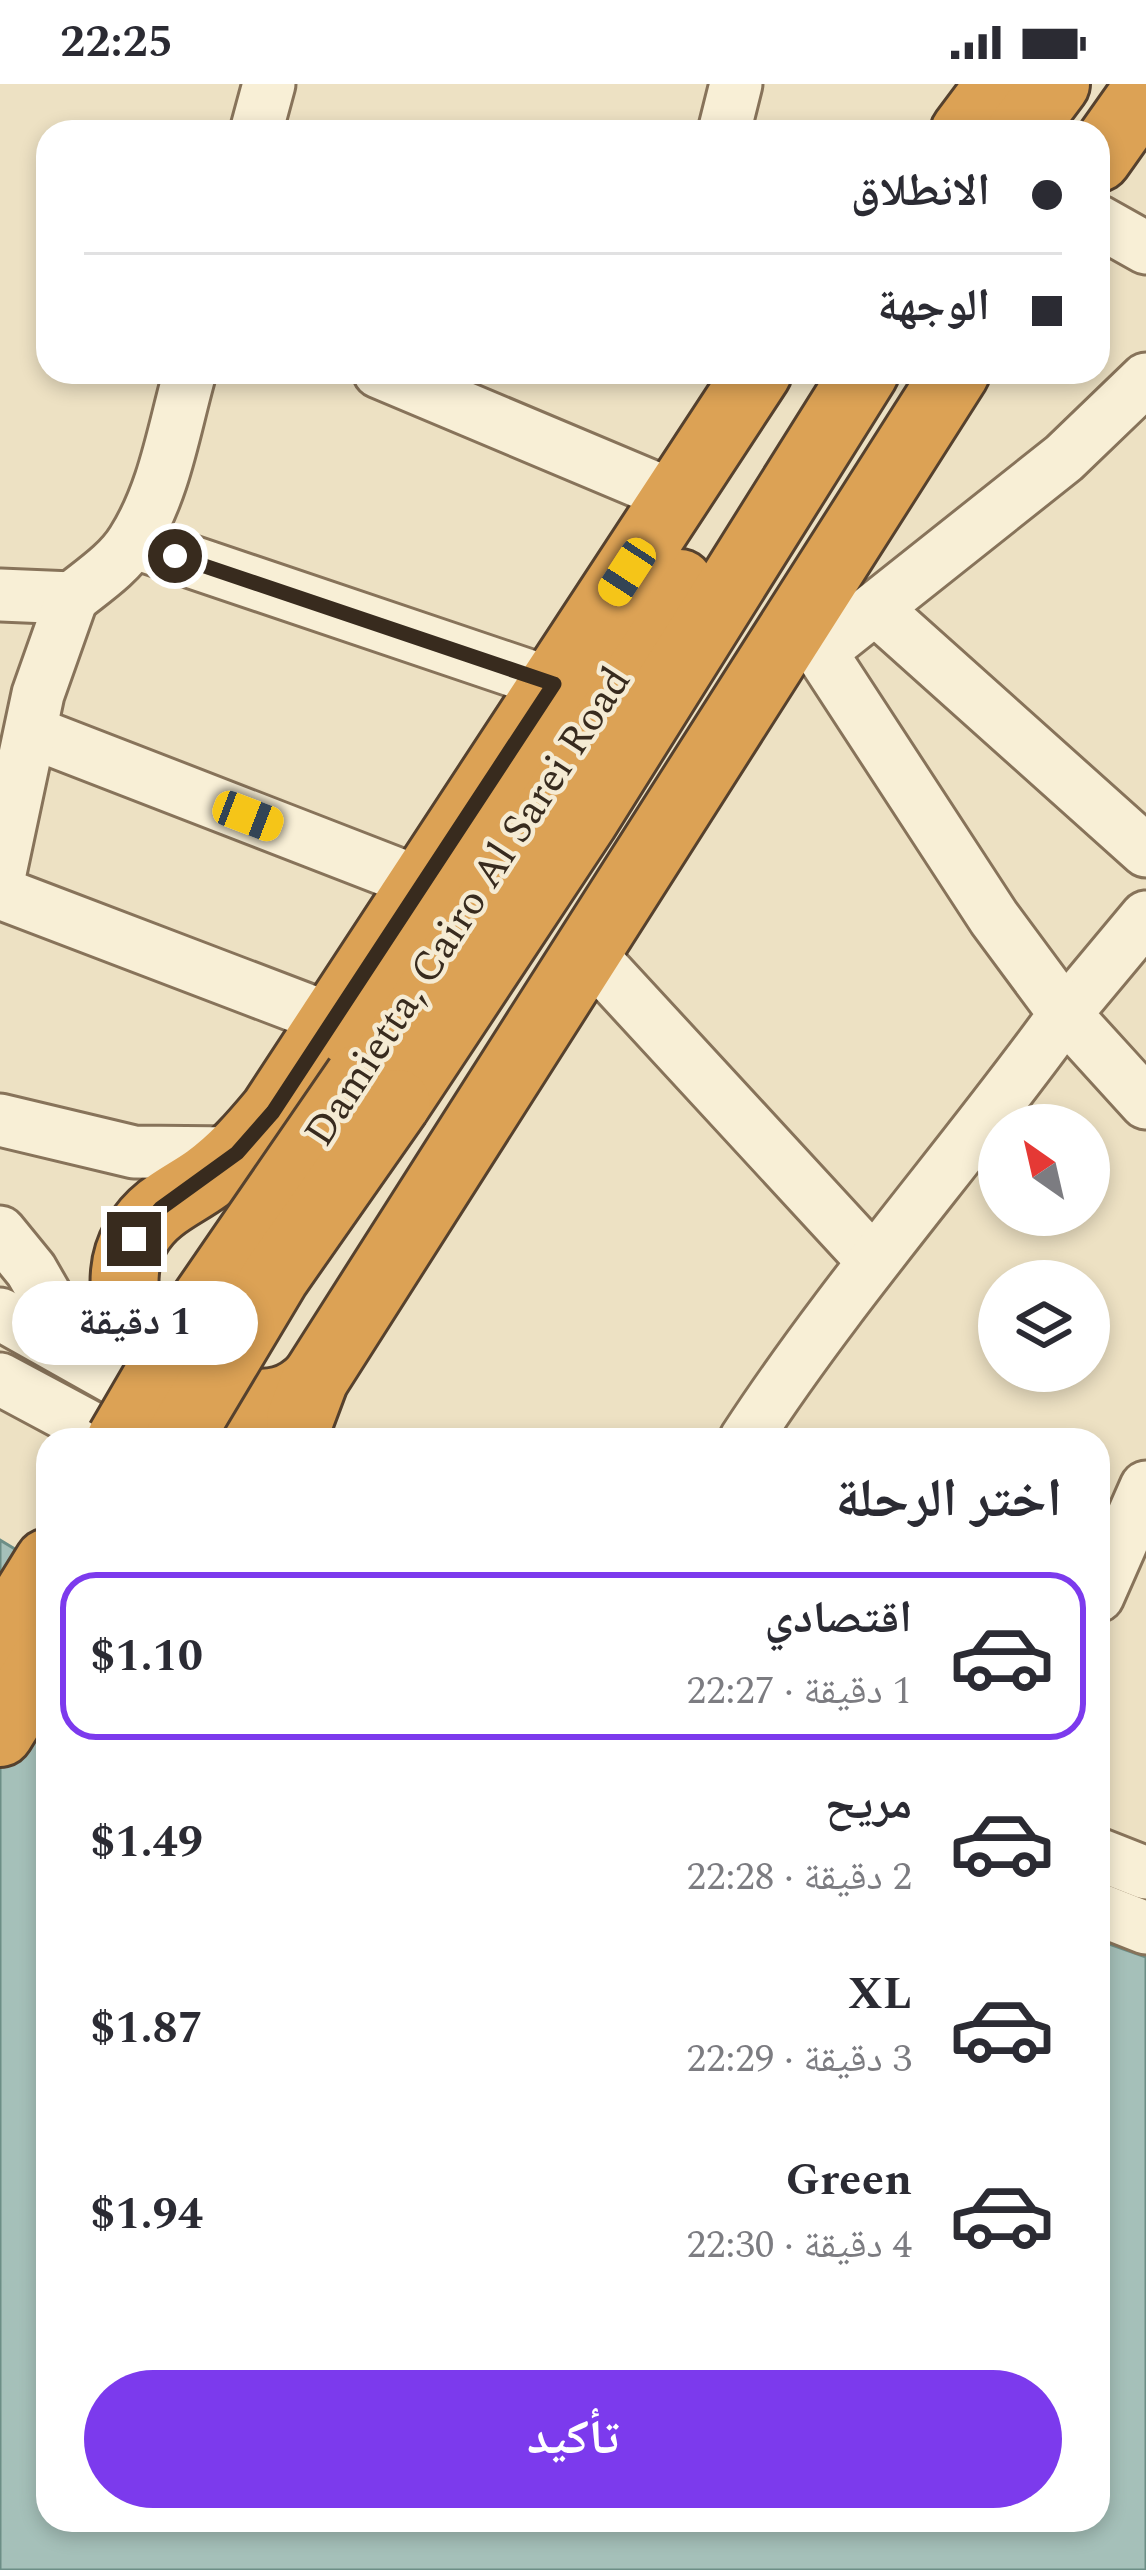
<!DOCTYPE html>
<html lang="ar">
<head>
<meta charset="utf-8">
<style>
	body { margin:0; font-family:Spectral,"Noto Naskh Arabic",serif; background:#f7f7f7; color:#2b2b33; direction:rtl; height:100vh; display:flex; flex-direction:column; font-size:45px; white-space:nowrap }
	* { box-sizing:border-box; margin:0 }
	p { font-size:39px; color:#7c7c81 }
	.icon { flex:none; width:66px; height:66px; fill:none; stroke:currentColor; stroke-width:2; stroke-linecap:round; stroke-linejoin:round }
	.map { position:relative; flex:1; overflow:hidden; direction:ltr }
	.drawer { position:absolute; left:36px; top:1344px; width:1074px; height:1104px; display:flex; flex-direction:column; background:#fff; border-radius:36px; box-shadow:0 6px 18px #0003; direction:rtl }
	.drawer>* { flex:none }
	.guide { position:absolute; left:36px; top:36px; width:1074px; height:264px; border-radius:36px; box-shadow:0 6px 18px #0003; direction:rtl; display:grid; align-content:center; height:264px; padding:0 48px; background:#fff }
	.needle { width:78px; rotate:326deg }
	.tools { position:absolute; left:978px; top:1020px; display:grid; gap:24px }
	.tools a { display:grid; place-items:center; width:132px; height:132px; border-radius:50%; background:#fff; box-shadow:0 6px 18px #0003; font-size:60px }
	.end { position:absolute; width:54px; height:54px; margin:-27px; border:15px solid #382b1e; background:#fff; box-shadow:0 0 0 6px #fff }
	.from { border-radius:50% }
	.bubble { position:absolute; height:84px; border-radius:42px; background:#fff; box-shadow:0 6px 18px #0003; font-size:39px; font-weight:700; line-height:84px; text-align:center; direction:rtl }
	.car { position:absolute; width:36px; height:72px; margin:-36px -18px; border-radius:15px; box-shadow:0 0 9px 3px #0007; background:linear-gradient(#f5c518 24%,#345 0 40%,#f5c518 0 76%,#345 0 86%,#f5c518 0) }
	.guide b { display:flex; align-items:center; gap:42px; height:114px; font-size:45px }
	.guide b+b { border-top:3px solid #e1e1e2 }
	.guide i { width:30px; height:30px; background:#2b2b33 }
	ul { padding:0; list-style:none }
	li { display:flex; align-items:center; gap:36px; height:168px; margin:0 24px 18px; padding:0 24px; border:6px solid transparent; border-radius:36px }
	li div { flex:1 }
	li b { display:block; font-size:45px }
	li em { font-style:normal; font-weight:700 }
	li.selected { border-color:#7c3aed }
	li>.icon { width:108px; height:108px; stroke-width:1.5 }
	h2 { padding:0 48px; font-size:54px; line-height:144px }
	.action { display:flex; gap:24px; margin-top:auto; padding:24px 48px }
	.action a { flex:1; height:138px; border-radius:72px; background:#7c3aed; color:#fff; font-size:48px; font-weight:700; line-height:138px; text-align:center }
	.status { display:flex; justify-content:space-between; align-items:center; height:84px; padding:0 60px; background:#fff; direction:ltr }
	.status svg { height:33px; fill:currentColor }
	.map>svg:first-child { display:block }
</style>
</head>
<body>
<div class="status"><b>22:25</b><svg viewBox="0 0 49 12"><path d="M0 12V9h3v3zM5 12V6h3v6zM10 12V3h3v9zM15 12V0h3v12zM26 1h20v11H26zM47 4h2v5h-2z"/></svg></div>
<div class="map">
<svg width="1146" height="2486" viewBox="0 0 1146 2486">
	<rect width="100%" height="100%" fill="#ede1c3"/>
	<polygon fill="#a5c0b9" stroke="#6c8e86" stroke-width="3" points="0,1456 48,1485 48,2436 1098,2436 1098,1856 1146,1873 1146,2486 0,2486"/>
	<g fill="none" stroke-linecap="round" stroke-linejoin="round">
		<defs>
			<g id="minor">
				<polyline points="256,48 269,0"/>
				<polyline points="724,48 736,0"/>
				<polyline points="1098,137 1146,164"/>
				<polyline points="379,288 676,413"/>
				<polyline points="133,458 553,600"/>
				<path d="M0 511 72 514C93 497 119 480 133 457 165 407 174 344 190 288"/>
				<polyline points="877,526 1146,767"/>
				<polyline points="820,568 1064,374 1146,295"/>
				<polyline points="31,648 423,800"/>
				<polyline points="0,789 38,610 72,514"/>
				<polyline points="0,809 333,936"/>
				<polyline points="1146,833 1065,930 1146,1019"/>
				<polyline points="588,868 873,1177"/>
				<polyline points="0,1036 134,1068 237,1069"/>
				<polyline points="0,1148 31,1186 81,1273"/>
				<polyline points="0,1230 224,1356"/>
				<polyline points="0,1295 114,1356"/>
				<path d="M745 1356C842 1207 961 1074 1065 930L994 834 799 535"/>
				<polyline points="1098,1512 1146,1403"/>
				<polyline points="1098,1770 1146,1789"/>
				<polyline points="1098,1825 1146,1844"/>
			</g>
			<g id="highway">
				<polyline points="964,48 1000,0"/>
				<polyline points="1020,48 1056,0"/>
				<polyline points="1098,74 1146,6"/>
				<polyline points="358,994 680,499"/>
				<polyline points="397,1019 585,735 865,288"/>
				<path d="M315 1295C294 1317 271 1322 242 1317 190 1286 118 1260 125 1188 127 1163 141 1140 160 1125 175 1113 192 1105 207 1094 233 1075 253 1052 273 1028L758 288"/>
				<polyline points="300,1335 315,1295 956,288"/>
				<polyline points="0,1556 48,1478"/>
				<polyline points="0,1649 48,1571"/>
			</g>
		</defs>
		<use href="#minor" stroke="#87735a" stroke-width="57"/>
		<use href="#highway" stroke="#55412e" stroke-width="72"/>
		<use href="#minor" stroke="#f8efd6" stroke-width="51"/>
		<use href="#highway" stroke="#dca255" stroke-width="66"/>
		<defs>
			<g id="highway-bridge">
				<polyline points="120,1356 180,1253 358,994"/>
				<polyline points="178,1356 276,1192 397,1019"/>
			</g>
		</defs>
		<use href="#highway-bridge" stroke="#55412e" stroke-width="72" stroke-linecap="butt"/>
		<use href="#highway-bridge" stroke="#dca255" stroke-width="66"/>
	</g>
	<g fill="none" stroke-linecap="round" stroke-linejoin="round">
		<polyline stroke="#382b1e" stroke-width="15" points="134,1155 161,1124 237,1069 273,1028 554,600 175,472"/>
	</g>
	<g text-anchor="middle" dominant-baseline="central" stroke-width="9" stroke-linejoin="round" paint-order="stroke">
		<g font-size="42" fill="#382b1e" stroke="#f5ebd3">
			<text transform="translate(468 823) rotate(-57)">Damietta, Cairo Al Sarei Road</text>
		</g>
	</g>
</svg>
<div class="tools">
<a><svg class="needle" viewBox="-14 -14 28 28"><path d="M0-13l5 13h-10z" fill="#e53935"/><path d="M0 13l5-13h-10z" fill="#7c7c81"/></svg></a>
<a><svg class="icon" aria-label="layers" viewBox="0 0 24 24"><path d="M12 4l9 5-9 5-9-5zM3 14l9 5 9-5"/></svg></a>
</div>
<i class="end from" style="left:175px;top:472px"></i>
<i class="end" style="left:134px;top:1155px"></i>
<div class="bubble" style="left:12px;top:1197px;width:246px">1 دقيقة</div>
<i class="car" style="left:627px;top:488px;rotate:213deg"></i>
<i class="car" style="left:248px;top:732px;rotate:111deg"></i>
<div class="guide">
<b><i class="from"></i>الانطلاق</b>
<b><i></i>الوجهة</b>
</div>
<section class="drawer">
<h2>اختر الرحلة</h2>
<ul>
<li class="selected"><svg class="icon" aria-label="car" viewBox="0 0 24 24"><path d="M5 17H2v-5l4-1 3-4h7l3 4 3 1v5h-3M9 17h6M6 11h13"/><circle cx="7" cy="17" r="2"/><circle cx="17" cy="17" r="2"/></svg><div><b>اقتصادي</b><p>1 دقيقة · 22:27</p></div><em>$1.10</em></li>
<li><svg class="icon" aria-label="car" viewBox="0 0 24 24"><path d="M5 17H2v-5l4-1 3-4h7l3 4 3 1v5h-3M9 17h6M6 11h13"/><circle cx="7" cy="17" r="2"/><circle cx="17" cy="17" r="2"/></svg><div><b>مريح</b><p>2 دقيقة · 22:28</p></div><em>$1.49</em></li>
<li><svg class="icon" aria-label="car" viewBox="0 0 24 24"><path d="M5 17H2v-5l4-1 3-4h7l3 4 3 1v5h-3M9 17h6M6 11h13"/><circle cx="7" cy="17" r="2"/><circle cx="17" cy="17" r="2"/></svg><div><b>XL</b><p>3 دقيقة · 22:29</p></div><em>$1.87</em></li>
<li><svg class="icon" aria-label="car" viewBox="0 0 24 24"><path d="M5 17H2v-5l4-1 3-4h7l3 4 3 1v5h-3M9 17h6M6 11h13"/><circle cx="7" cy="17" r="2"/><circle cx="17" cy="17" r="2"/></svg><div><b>Green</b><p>4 دقيقة · 22:30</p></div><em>$1.94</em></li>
</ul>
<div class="action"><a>تأكيد</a></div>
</section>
</div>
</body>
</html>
